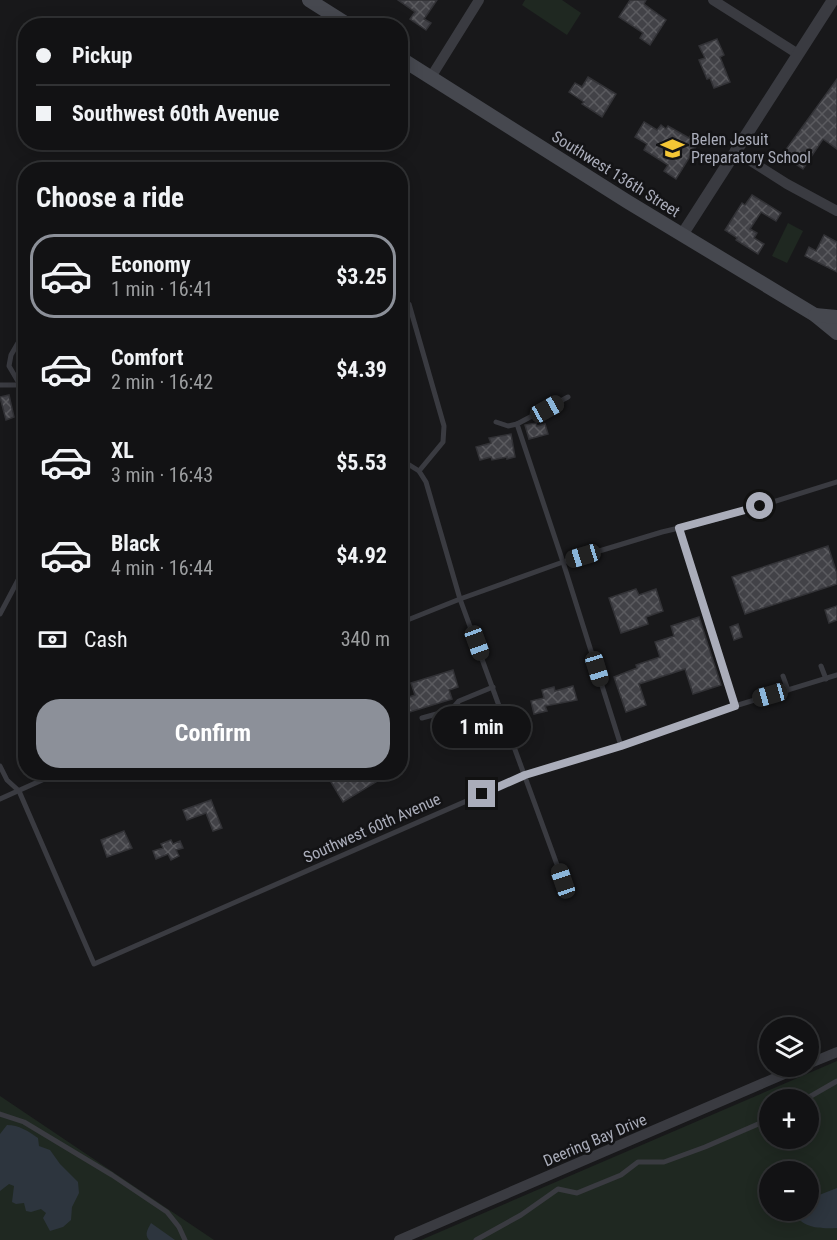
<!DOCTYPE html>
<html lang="en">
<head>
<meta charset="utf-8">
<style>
	body { margin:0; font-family:"Roboto Condensed",sans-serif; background:#1b1b1d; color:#f1f3f6; height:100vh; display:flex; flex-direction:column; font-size:22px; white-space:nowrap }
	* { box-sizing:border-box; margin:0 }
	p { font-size:20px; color:#9c9ea0 }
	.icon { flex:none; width:33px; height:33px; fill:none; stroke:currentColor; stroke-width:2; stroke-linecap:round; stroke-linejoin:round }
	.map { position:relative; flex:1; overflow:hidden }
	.panel { position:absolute; left:18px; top:162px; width:390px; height:618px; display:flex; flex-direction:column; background:#121214; border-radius:24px; box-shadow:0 3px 15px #0003,0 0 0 2px #313234 }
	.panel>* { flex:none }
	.banner { position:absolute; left:18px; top:18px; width:390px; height:132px; border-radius:24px; box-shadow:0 3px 15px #0003,0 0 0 2px #313234; display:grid; align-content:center; height:132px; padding:0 18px; background:#121214 }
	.buttons { position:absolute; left:759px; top:1017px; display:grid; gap:12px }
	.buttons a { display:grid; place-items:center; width:60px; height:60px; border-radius:50%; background:#121214; box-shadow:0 3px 15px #0003,0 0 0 2px #313234; font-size:30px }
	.end { position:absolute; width:27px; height:27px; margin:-14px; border:8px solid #aaadba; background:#111; box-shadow:0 0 0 3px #111 }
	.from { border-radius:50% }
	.bubble { position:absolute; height:42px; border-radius:21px; background:#121214; box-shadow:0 3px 15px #0003,0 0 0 2px #313234; font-size:20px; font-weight:700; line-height:42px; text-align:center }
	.car { position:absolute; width:18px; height:36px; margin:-18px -9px; border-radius:8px; box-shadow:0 0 4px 2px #0007; background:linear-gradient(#222 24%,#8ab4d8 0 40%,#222 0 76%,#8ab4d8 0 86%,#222 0) }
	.banner b { display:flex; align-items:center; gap:21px; height:57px; font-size:22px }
	.banner b+b { border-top:2px solid #313234 }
	.banner i { width:15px; height:15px; background:#f1f3f6 }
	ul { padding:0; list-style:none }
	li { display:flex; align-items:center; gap:18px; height:84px; margin:0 12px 9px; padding:0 6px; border:3px solid transparent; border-radius:24px }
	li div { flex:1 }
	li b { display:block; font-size:22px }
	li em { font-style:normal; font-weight:700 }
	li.current { border-color:#8c9099 }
	li>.icon { width:54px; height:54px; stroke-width:1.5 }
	h2 { padding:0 18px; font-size:27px; line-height:72px }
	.pay { display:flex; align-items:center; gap:15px; height:66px; padding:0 18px; font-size:22px }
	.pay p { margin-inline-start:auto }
	.action { display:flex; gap:12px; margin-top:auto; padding:12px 18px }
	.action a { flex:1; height:69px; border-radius:24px; background:#8c9099; color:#fff; font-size:24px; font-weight:700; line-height:69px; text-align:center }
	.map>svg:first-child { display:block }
</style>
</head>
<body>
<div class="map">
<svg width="837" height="1240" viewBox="0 0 837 1240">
	<defs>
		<pattern id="building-cross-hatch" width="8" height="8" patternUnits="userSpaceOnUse" patternTransform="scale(1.5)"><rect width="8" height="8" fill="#424247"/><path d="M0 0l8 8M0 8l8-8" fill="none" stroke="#5b5b5f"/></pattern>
	</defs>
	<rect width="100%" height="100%" fill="#18181a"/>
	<g fill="#1f2821" fill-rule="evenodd">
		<polygon points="525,0 562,0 581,13 567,35 522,5"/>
		<polygon points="788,223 803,231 787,263 772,256"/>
		<path d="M837 1061V1240H421ZM770 1100H808V1138H770ZM770 1172H808V1210H770Z"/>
		<polygon points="0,1096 214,1240 0,1240"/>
	</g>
	<g fill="#2d353e">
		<path d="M7 1125C19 1125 28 1131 38 1138L39 1146 50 1150 60 1164 78 1182 79 1193 72 1207 71 1220 63 1227 50 1231 43 1218 46 1213 41 1209 31 1212 26 1211 24 1203 16 1204 12 1202 14 1186 9 1184 0 1191V1134Z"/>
		<path d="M837 1188V1228C819 1229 801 1228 793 1211L808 1210 809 1199Z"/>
		<path d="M151 1223 175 1240H149C144 1234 148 1229 151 1223Z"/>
	</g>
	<g fill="url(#building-cross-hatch)" stroke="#323236" stroke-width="1.5">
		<polygon points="398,0 437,0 424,19 431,23 426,30 410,19 415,12"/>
		<polygon points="630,0 646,0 644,4 666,20 650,45 640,38 643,33 619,17"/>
		<polygon points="717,39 724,55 720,57 730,82 714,88 710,78 707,79 699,60 705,58 699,46"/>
		<polygon points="588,77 616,94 602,117 582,104 584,102 569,92 575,83 582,87"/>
		<polygon points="837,79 837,149 823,139 803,169 782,155"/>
		<polygon points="644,122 657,130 661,125 666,129 668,126 689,138 693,131 702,137 676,179 664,171 668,165 644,150 647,144 635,137"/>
		<polygon points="752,195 781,213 776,221 761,212 750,229 757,233 754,238 764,244 758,254 736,240 737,238 725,230 742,203 745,205"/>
		<polygon points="824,235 837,242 837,272 805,256 809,247 816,251"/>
		<polygon points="9,395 14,417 6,420 0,397"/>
		<polygon points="536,423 537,426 545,424 548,434 529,439 525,425"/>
		<polygon points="511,434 515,457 507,459 507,457 492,460 491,457 480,460 476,447 491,443 489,438"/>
		<polygon points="828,546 837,574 837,584 745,614 732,577"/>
		<polygon points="636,589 639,595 656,589 663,611 646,617 648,624 621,633 609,598"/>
		<polygon points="837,606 837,620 829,623 825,610"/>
		<polygon points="699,617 721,685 693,694 685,669 639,684 646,705 626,712 614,677 637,668 636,665 660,657 655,642 674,636 671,626"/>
		<polygon points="738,624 742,637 734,640 730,627"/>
		<polygon points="453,670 458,687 449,690 452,699 400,715 400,700 415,695 411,683"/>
		<polygon points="573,686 577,700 545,706 547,711 534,714 531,701 544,698 542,690 554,687 555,691"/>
		<polygon points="325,772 374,772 379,780 343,802"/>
		<polygon points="211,800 222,828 213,831 206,813 187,820 183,810"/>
		<polygon points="124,831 132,848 107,857 101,840"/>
		<polygon points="171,840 173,844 180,841 183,848 176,850 179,856 171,860 168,854 156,859 153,851 163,848 161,844"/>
	</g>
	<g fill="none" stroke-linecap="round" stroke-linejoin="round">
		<g stroke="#3a3b41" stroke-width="5">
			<polyline points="400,301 409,304 444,426 443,442 419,471"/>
			<polyline points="19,383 9,366 11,355 26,329"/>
			<polyline points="0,385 26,385"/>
			<polyline points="568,397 517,424 563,562 621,746"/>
			<polyline points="496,422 508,426 517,424"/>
			<polyline points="400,459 419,471 426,482 460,599 563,881"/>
			<polyline points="679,529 735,706"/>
			<polyline points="0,614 26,565"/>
			<polyline points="400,623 460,599 563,562 662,532 721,518 837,482"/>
			<polyline points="821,666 826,679"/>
			<polyline points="783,676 788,690"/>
			<polyline points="422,718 451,710 459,701 493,687"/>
			<polyline points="0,766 7,780 19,791 94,964 526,775 621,746 735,706 837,675"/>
			<polyline points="0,799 60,772"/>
			<polyline points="804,1100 837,1081"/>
			<polyline points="0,1114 24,1122 112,1175 167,1212 179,1227 185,1240"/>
			<polyline points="476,1240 521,1215 558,1189 577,1193 621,1175 638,1162 664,1162 705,1147 770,1119"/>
		</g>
		<g stroke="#3a3b41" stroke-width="10">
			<polyline points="713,0 798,54"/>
			<polyline points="431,77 479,0"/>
			<polyline points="735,151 787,184 837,211"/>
			<polyline points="808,1064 837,1052"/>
			<polyline points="399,1240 803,1066"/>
		</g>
		<polyline stroke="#3a3b41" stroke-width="12" points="682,235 833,0"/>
		<g stroke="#46484f" stroke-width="14">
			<polyline points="309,0 350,26"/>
			<polyline points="400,58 628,202 815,315 837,333"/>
			<polyline points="815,315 837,317"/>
		</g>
	</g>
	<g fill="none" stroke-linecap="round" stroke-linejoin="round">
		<polyline stroke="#aaadba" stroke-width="8" points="482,794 525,775 621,746 735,706 679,528 760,506"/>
	</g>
	<defs>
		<symbol id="school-bare" viewBox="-9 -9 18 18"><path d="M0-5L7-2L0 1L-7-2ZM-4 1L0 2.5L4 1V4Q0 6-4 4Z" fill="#f4c635" stroke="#131315" stroke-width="2.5" paint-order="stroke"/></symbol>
	</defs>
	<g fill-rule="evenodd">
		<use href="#school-bare" x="656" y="132" width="33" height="33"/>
	</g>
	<g text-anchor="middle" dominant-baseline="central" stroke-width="5" stroke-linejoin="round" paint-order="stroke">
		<g font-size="16" fill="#aaadba" stroke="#131315" text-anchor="start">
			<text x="691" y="139">Belen Jesuit<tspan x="691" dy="18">Preparatory School</tspan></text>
		</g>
		<g font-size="16" fill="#aaadba" stroke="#131315">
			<text transform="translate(616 174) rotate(32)">Southwest 136th Street</text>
			<text transform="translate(372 828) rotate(-24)">Southwest 60th Avenue</text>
			<text transform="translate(595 1140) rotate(-23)">Deering Bay Drive</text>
		</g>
	</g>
</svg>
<div class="buttons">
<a><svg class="icon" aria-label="layers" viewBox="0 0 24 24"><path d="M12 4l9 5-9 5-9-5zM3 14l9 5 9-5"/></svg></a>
<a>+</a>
<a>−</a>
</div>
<i class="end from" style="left:760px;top:506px"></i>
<i class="end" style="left:482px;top:794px"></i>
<div class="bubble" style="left:432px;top:706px;width:99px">1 min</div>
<i class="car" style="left:547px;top:409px;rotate:61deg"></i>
<i class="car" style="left:583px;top:556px;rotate:253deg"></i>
<i class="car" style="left:477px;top:643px;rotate:160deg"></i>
<i class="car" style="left:597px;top:669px;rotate:163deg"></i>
<i class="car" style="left:770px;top:695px;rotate:254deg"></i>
<i class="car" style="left:563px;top:881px;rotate:341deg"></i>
<div class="banner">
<b><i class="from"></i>Pickup</b>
<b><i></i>Southwest 60th Avenue</b>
</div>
<section class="panel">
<h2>Choose a ride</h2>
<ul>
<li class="current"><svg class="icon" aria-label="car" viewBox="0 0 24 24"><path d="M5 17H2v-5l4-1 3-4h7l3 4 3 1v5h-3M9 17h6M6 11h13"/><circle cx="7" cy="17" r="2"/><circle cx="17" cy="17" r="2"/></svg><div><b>Economy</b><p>1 min · 16:41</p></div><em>$3.25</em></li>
<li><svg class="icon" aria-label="car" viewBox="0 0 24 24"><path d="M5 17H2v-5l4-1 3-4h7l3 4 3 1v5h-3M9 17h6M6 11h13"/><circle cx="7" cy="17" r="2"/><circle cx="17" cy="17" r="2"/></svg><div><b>Comfort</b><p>2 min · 16:42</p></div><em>$4.39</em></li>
<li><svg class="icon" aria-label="car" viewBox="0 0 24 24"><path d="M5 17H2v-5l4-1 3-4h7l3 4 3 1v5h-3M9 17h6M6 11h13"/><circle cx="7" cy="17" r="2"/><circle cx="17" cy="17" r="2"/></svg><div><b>XL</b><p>3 min · 16:43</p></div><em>$5.53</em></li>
<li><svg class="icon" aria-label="car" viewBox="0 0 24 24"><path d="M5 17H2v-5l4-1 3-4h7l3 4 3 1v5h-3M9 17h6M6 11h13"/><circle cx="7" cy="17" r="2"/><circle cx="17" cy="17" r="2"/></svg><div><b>Black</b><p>4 min · 16:44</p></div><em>$4.92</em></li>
</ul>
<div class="pay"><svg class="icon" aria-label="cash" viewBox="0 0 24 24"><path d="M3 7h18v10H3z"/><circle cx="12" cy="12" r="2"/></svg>Cash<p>340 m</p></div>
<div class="action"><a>Confirm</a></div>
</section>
</div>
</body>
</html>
